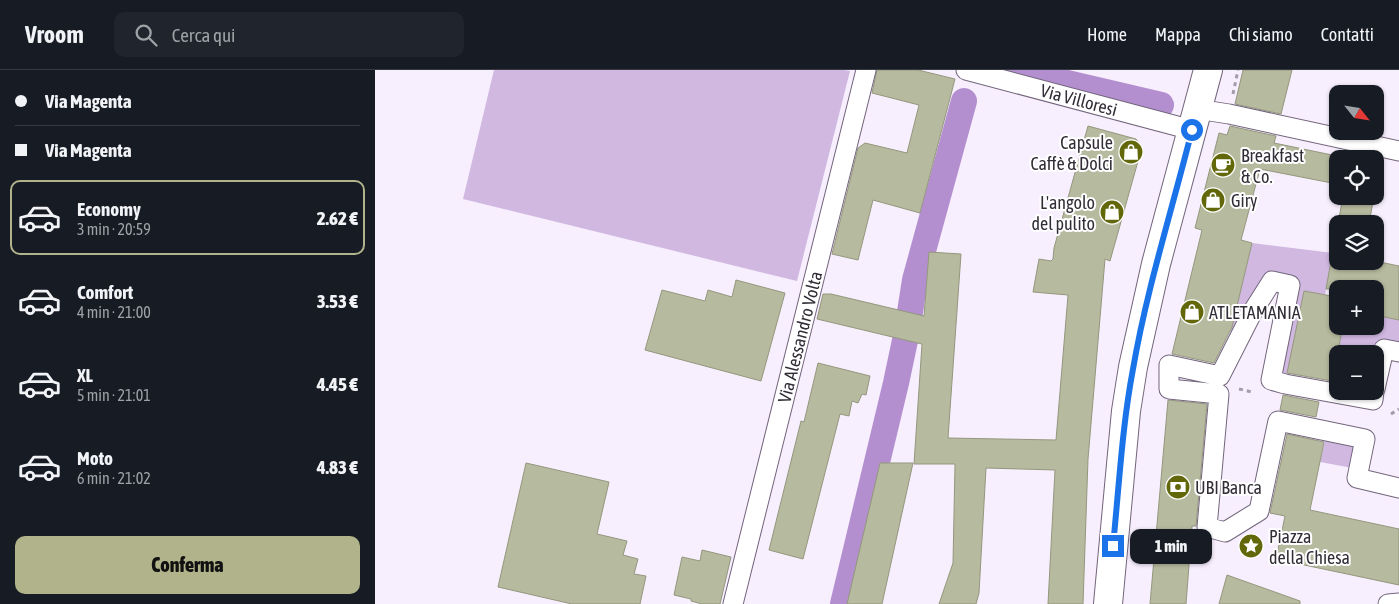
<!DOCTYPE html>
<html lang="it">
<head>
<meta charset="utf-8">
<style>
	body { margin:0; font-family:"Asap Condensed",sans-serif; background:#20242c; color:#f1f3f6; height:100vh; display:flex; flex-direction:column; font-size:19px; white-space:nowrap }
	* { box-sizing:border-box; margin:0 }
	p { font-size:16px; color:#9ea1a6 }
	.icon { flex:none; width:28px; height:28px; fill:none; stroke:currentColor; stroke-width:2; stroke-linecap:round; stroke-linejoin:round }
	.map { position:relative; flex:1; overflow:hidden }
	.panel { display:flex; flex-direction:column; background:#171b24; width:375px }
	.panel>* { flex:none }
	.guide { display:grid; align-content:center; height:110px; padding:0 15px; background:#171b24 }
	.needle { width:32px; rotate:120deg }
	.tools { position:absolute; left:954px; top:15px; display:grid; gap:10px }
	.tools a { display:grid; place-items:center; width:55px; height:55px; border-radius:10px; background:#171b24; box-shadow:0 1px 4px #0004; font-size:25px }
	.end { position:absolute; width:22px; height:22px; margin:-11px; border:6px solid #1a73e8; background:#fff; box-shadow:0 0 0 2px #fff }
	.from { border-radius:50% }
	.bubble { position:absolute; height:35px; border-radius:10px; background:#171b24; box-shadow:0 1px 4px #0004; font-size:16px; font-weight:800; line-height:35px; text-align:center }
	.guide b { display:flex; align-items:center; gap:18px; height:48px; font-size:19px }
	.guide b+b { border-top:1px solid #363941 }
	.guide i { width:12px; height:12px; background:#f1f3f6 }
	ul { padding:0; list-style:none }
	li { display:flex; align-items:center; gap:15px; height:75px; margin:0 10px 8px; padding:0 5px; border:2px solid transparent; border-radius:10px }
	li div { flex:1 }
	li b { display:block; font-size:19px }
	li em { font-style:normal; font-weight:800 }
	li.on { border-color:#b1b48b }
	li>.icon { width:45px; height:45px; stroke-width:1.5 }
	.button { display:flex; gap:10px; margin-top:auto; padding:10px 15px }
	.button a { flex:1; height:58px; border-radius:10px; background:#b1b48b; color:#111; font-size:20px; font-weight:800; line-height:58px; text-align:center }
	header { display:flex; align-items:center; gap:30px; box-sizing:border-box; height:70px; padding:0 25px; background:#171b24; border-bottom:1px solid #363941 }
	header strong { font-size:24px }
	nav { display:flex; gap:28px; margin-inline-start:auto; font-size:18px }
	.search { width:350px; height:45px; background:#20242c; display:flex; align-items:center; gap:12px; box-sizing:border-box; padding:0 18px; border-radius:10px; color:#9ea1a6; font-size:19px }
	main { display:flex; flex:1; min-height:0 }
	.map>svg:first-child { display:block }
</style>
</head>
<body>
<header>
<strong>Vroom</strong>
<div class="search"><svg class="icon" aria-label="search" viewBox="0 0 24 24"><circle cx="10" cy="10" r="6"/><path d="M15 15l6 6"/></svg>Cerca qui</div>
<nav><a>Home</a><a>Mappa</a><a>Chi siamo</a><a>Contatti</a></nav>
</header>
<main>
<section class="panel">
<div class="guide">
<b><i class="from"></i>Via Magenta</b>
<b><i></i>Via Magenta</b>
</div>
<ul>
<li class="on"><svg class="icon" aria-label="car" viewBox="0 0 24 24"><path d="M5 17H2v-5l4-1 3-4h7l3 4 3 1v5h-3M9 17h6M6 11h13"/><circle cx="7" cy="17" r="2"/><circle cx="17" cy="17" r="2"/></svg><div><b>Economy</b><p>3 min · 20:59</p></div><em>2.62 €</em></li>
<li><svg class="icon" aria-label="car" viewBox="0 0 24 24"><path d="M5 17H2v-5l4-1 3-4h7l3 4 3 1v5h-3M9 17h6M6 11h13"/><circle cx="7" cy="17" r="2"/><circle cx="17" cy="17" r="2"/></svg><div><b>Comfort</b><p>4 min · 21:00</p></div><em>3.53 €</em></li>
<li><svg class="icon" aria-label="car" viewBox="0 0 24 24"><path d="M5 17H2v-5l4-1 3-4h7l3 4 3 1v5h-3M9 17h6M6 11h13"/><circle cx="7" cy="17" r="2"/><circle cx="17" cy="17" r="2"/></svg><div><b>XL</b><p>5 min · 21:01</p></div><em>4.45 €</em></li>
<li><svg class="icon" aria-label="car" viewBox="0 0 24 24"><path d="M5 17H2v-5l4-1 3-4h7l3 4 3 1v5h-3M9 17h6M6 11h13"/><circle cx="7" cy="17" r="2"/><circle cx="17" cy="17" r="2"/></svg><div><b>Moto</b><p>6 min · 21:02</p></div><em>4.83 €</em></li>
</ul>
<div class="button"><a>Conferma</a></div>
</section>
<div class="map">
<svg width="1024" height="534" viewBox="0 0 1024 534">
	<rect width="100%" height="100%" fill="#f7eefe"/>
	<g fill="#d0b8e1">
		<polygon points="119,0 470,0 475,1 422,211 88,129"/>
		<polygon points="877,173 958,183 950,225 929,221 910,314 896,310 915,215 897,211 845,306"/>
		<polygon points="1000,245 1024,250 1024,282 963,284 968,256 1000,256"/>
		<polygon points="952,361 990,369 983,399 945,392"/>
	</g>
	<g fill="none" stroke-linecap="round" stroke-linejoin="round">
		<g stroke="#b48fcf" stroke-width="26">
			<polyline points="637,0 786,35"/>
			<polyline points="468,534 521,313 532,261 540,210 589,31"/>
		</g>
	</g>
	<g fill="#b6ba9e" stroke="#94977d">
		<polygon points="502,0 543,0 580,9 545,143 498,130 483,190 457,184 483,78 490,73 532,83 544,35 497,23"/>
		<polygon points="868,0 917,0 906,44 860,34"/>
		<polygon points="713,56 761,69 767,77 735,191 730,189 713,389 708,534 673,534 680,400 611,398 604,523 601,534 564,534 578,493 580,394 539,394 547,274 442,249 448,224 456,224 549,246 554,182 586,184 573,368 681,370 693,225 658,222 664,189 676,191 678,189 679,178"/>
		<polygon points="855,56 901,66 899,73 962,86 962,114 885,99 866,170 877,173 857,257 839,293 797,284 827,160 820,158 844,63 852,65"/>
		<polygon points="968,126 999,126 994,154 963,154"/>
		<polygon points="956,191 1000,191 1024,196 1024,250 1000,245 1000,219 951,219"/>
		<polygon points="361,210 410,223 386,311 270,280 287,220 330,231 333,220 357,227"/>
		<polygon points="929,221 962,227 962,256 968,256 957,311 912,303"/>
		<polygon points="443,293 495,306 491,325 487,324 483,333 477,331 474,346 465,344 428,489 394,480 426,351 429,352"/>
		<polygon points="908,325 944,332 941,347 905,340"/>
		<polygon points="793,330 832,334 821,456 817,456 811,534 775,534"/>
		<polygon points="912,364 949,372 935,440 1024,459 1024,515 901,489 910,446 895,443"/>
		<polygon points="151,393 234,412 222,464 252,471 248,485 263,489 259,504 271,506 265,534 197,534 123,517"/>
		<polygon points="505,393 538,393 507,534 472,534"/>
		<polygon points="327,480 356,487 345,534 327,534 316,531 316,529 299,525 307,487 325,491"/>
		<polygon points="852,505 925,531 925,534 844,534"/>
	</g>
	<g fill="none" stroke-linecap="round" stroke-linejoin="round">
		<defs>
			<g id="street">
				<polyline points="591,0 817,60"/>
				<polyline points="822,39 854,44 1024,81"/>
				<polyline points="1000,319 1009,279 1024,282"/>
				<polyline points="999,321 998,330 910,314 896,310 915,215 897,211 878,241 845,306 794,295 794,319 844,324 832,457 850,462 884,441 903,351 990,369 982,408 1024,418"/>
				<polyline points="358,534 491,0"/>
				<polyline points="1013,534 1024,533"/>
			</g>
			<polyline id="primary" points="733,534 751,341 758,297 781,194 833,0"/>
		</defs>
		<use href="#street" stroke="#72657c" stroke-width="21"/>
		<use href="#primary" stroke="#72657c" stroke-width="30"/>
		<g stroke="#a39ca9" stroke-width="3" stroke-dasharray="4 4" stroke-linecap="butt">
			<polyline points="858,24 863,0"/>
			<polyline points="864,319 877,322"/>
			<polyline points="1016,344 1024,339"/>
		</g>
		<use href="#street" stroke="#fff" stroke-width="19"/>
		<use href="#primary" stroke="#fff" stroke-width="28"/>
	</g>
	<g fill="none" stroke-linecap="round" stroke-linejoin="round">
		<path stroke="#1a73e8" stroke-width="6" d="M738 476C744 417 747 357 758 299 772 218 797 140 817 60"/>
	</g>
	<defs>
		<symbol id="shop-disc" viewBox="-11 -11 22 22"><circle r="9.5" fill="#626809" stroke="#fff"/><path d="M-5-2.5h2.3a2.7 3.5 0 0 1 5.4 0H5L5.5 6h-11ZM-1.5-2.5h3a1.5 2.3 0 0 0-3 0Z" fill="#fff"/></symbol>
		<symbol id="cafe-disc" viewBox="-11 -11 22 22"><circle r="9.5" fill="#626809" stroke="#fff"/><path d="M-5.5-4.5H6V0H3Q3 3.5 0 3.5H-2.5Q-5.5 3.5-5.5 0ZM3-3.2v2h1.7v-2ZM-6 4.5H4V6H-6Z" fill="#fff"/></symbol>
		<symbol id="bank-disc" viewBox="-11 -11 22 22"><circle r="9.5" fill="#626809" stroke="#fff"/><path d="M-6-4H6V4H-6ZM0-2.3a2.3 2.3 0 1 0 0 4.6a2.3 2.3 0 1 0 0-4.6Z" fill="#fff"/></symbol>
		<symbol id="sight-disc" viewBox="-11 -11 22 22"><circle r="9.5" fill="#626809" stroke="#fff"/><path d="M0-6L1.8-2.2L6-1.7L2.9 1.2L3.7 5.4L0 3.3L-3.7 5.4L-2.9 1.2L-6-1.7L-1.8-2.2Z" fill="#fff"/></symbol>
	</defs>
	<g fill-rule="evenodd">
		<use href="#shop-disc" x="742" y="68" width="28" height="28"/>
		<use href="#cafe-disc" x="834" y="81" width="28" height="28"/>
		<use href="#shop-disc" x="824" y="116" width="28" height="28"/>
		<use href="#shop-disc" x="723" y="128" width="28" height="28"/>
		<use href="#shop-disc" x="803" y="228" width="28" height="28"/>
		<use href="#bank-disc" x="789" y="403" width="28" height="28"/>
		<use href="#sight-disc" x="862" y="462" width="28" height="28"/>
	</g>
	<g text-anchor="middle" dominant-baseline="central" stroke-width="4" stroke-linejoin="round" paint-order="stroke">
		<g font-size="18" fill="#322d36" stroke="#fff">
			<text transform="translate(704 30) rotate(15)">Via Villoresi</text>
			<text transform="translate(425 267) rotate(-76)">Via Alessandro Volta</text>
		</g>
		<g font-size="18" fill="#322d36" stroke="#fff" text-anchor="start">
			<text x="738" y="72" text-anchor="end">Capsule<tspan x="738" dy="21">Caffè &amp; Dolci</tspan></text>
			<text x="866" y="85">Breakfast<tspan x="866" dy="21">&amp; Co.</tspan></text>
			<text x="856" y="130">Giry</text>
			<text x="720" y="132" text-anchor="end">L'angolo<tspan x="720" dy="21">del pulito</tspan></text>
			<text x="834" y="242">ATLETAMANIA</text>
			<text x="820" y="417">UBI Banca</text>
			<text x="894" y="466">Piazza<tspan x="894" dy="21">della Chiesa</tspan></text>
		</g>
	</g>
</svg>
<div class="tools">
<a><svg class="needle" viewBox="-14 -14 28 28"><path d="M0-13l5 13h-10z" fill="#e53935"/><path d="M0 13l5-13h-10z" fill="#9ea1a6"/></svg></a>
<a><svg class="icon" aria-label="locate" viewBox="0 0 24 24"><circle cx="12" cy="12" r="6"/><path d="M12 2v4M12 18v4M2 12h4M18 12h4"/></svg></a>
<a><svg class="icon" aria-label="layers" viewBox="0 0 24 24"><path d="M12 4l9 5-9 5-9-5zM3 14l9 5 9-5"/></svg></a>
<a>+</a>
<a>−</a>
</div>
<i class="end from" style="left:817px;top:60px"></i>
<i class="end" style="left:738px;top:476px"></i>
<div class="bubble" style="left:755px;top:459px;width:82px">1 min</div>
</div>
</main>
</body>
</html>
